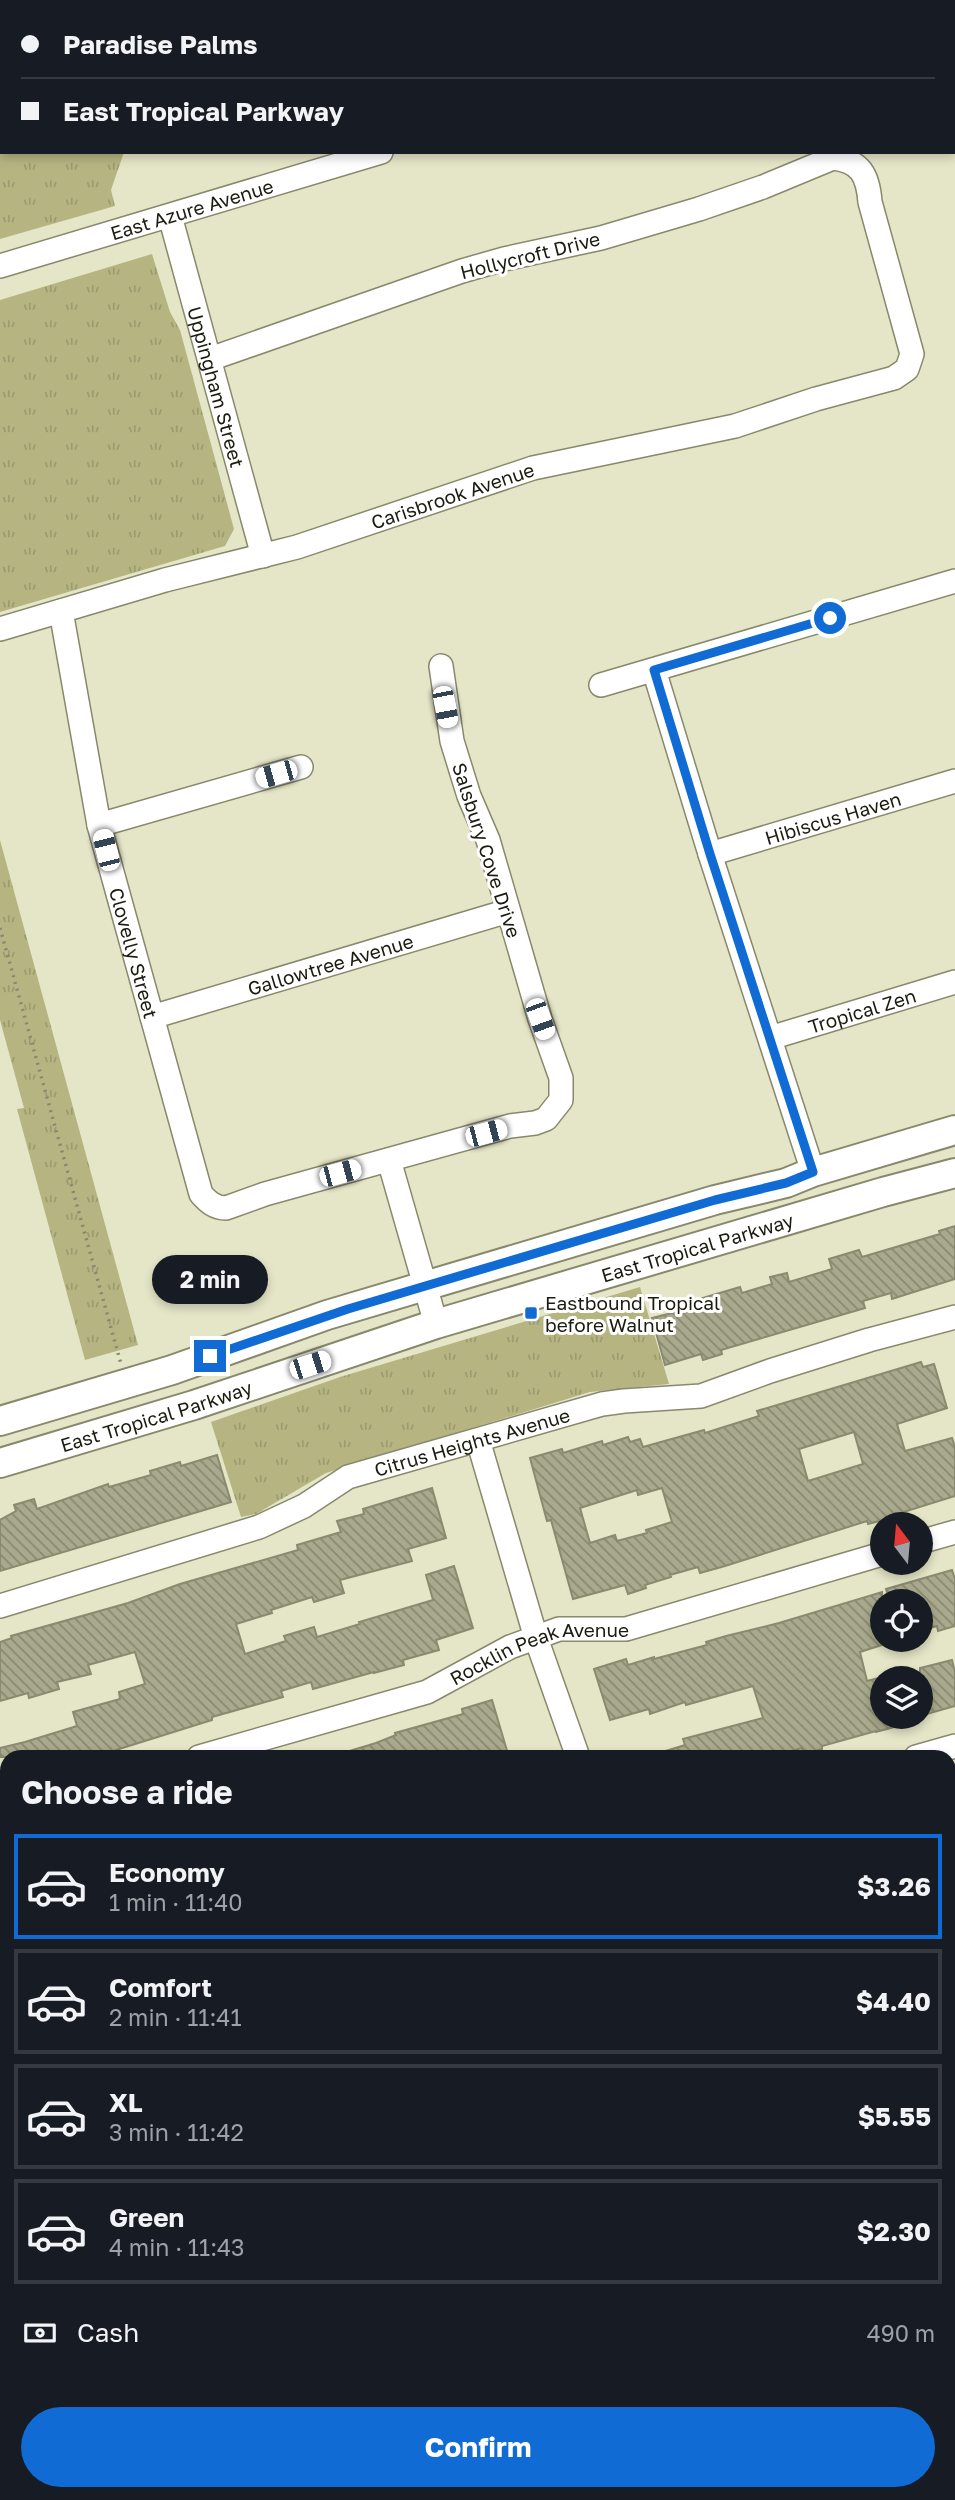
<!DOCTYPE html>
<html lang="en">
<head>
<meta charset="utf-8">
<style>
	body { margin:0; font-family:"Golos Text",sans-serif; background:#242831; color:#f1f3f6; height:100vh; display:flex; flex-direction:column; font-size:26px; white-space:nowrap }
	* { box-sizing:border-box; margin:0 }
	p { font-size:23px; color:#9ea1a6 }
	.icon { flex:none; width:38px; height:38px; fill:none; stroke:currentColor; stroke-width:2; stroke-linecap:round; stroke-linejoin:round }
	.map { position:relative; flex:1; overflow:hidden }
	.details { position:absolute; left:0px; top:1750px; width:956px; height:751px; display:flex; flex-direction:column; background:#171b24; border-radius:21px 21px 0 0; box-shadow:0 4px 10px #0003 }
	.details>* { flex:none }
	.hud { position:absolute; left:0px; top:0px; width:956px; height:154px; box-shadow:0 4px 10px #0003; display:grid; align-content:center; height:154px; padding:0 21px; background:#171b24 }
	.needle { width:46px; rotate:344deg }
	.fabs { position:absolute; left:870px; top:1512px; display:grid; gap:14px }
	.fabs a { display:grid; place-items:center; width:63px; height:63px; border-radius:50%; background:#171b24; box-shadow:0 4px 10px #0003; font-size:35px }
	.end { position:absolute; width:32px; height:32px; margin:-16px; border:9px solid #106bd4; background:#fff; box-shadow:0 0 0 4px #fff }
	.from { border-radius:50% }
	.bubble { position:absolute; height:49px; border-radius:24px; background:#171b24; box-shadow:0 4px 10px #0003; font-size:23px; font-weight:700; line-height:49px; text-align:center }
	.car { position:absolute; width:21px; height:42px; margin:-21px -10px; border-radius:9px; box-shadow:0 0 5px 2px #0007; background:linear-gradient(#fff 24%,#345 0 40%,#fff 0 76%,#345 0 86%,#fff 0) }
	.hud b { display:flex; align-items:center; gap:24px; height:66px; font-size:26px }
	.hud b+b { border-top:2px solid #363941 }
	.hud i { width:18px; height:18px; background:#f1f3f6 }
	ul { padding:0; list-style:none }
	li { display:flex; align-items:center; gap:21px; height:105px; margin:0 14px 10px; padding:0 7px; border:4px solid #363941; border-radius:0px }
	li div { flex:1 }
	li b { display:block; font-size:26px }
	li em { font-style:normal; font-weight:700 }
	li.on { border-color:#106bd4 }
	li>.icon { width:63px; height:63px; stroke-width:1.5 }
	h2 { padding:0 21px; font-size:32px; line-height:84px }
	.pay { display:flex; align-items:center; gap:18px; height:77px; padding:0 21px; font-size:26px }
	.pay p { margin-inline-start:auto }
	.primary-button { display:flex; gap:14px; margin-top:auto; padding:14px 21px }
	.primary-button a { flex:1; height:80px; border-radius:42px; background:#106bd4; color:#fff; font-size:28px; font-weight:700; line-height:80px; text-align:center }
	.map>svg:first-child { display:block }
</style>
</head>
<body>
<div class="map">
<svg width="955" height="2500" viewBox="0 0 955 2500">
	<defs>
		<pattern id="grass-tufts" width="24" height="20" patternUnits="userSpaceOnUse" patternTransform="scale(1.75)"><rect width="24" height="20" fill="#b6b582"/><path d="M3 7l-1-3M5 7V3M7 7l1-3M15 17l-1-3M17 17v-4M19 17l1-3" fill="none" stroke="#9c9b6f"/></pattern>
		<pattern id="building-back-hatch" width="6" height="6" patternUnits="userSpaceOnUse" patternTransform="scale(1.75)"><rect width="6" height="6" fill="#a9a98d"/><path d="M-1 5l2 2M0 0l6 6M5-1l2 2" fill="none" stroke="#898972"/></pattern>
	</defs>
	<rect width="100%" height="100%" fill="#e5e5c7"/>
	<g fill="url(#grass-tufts)">
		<polygon points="0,0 120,1 2,2 2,152 124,152 111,190 115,206 0,239"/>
		<polygon points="152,254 170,312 180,330 234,529 225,546 0,612 0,300"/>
		<polygon points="0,840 138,1345 85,1360 17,1109 24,1108 0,1020"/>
		<polygon points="640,1287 669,1384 590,1392 326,1473 256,1514 241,1517 211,1422 340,1377"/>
		<polygon points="0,2195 7,2195 7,2265 0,2266"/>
	</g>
	<g fill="url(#building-back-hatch)" stroke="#8a8a6f" stroke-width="2" fill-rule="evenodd">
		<polygon points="955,1226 955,1279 892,1299 891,1293 863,1301 865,1308 721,1350 722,1354 703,1360 701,1354 665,1365 652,1318 688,1309 686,1303 740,1287 742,1293 772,1284 770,1277 787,1273 789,1282 832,1269 829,1259 859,1250 862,1257 940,1234 939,1231"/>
		<path d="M921 1362 923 1367 934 1364 947 1408 897 1424 905 1451 952 1438 955 1447V1496L897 1514 898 1516 868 1524 867 1521 725 1566 700 1573 698 1567 670 1575 671 1577 645 1585 646 1588 628 1594 625 1585 573 1599 551 1520 547 1521 530 1458 562 1449 563 1453 602 1441 603 1445 628 1437 630 1442 640 1439 643 1447 704 1430 705 1433 759 1416 757 1411ZM854 1432 863 1464 808 1481 799 1449ZM662 1488 672 1522 646 1530 647 1533 617 1541 615 1535 590 1543 580 1508 637 1490 638 1495Z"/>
		<polygon points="217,1455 231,1502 0,1571 0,1520 16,1511 14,1505 34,1499 37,1509 108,1484 109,1487 151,1475 150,1471 180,1462 181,1466"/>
		<polygon points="432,1488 446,1538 408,1549 412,1561 340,1580 344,1593 314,1602 312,1597 271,1610 272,1613 236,1624 245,1654 286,1641 284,1636 314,1627 317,1637 360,1624 359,1622 433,1600 426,1575 454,1566 473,1628 436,1640 439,1650 403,1660 404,1665 374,1673 374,1672 313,1689 311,1682 281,1691 283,1697 212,1717 212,1720 116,1750 118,1757 0,1757 0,1748 25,1742 77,1726 73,1712 120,1699 119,1692 145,1684 135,1652 88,1665 91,1674 57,1682 59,1689 29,1698 28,1693 0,1701 0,1642 12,1638 11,1636 128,1603 180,1584 298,1550 297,1545 341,1532 337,1521 364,1514 363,1509"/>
		<polygon points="952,1570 955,1579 955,1626 938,1631 937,1626 920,1631 920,1601 890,1601 886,1589"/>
		<polygon points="882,1592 882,1645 860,1652 867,1681 882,1677 882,1717 916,1717 917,1721 876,1732 876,1731 822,1746 822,1749 803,1754 802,1748 769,1757 656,1757 656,1754 685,1745 683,1739 763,1718 753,1686 686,1705 685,1702 650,1714 649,1709 610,1720 594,1669 626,1659 628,1665 654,1657 654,1659 707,1645 706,1642 726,1636 779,1623"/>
		<polygon points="952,1660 955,1672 955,1706 920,1716 920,1668"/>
		<polygon points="492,1700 508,1754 498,1757 344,1757 343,1753 376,1743 396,1735 395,1733 463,1714 462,1709"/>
	</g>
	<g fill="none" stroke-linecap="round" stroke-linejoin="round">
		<defs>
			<g id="minor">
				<polyline points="141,0 141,2"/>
				<polyline points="396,0 396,2"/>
				<polyline points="365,2 372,0"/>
				<polyline points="883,2 889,0"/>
				<path id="s1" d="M170 216 263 556"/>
				<path id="s2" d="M0 266 381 152"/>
				<path id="s3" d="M61 611 99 825 201 1194C208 1202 215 1208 226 1208L265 1194 510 1126 535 1123 546 1119 561 1100V1078L540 1019 488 840 469 796 452 741 441 666"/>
				<path id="s4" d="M0 629 165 580 297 547 533 468 735 426 816 399 894 378 907 369 912 354 870 202C868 176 861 161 833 158L763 187 699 209 601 238 504 259 462 271 210 359"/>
				<polyline points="654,670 710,854 813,1172"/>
				<polyline points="601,685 955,581"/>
				<polyline points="99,825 301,767"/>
				<path id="s5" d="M710 854 955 781"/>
				<path id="s6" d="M152 1017 508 911"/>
				<path id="s7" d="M770 1038 955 982"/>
				<polyline points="389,1160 436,1324"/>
				<polyline points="478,1440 536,1638 578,1757"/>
				<polyline points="920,1542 955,1532"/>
				<path id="s8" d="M0 1606 259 1527 304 1506 348 1477 602 1404 624 1401 701 1396 770 1371 869 1340 955 1317"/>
				<path id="s9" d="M199 1757 427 1692 510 1647 559 1629H626L882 1554"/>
				<polyline points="916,1757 955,1746"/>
				<polyline points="0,1839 7,1837"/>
				<polyline points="948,2089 955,2114"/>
				<polyline points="0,2092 7,2092"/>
				<polyline points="0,2370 7,2370"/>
				<polyline points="948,2451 955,2449"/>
				<polyline points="202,2494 205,2500"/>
				<polyline points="433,2494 435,2500"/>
				<polyline points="669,2494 671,2500"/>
				<polyline points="782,2500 799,2494"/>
			</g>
			<g id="major">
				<polyline points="0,1421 172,1370 327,1315 715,1200 786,1183 813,1172 955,1130"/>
				<path id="s10" d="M0 1463 194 1405 436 1324 883 1192 955 1173"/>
			</g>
		</defs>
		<use href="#minor" stroke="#88886d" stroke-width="26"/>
		<use href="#major" stroke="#88886d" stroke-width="32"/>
		<g stroke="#878772" stroke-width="3.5" stroke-dasharray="2 5" stroke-linecap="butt">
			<polyline points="0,928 121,1364"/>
			<polyline points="948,2167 955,2169"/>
			<polyline points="948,2171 955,2187"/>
			<polyline points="729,2500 745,2494"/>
		</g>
		<use href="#minor" stroke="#fff" stroke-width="23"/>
		<use href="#major" stroke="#fff" stroke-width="28"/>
	</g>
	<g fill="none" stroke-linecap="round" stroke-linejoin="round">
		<polyline stroke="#106bd4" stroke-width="9" points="210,1356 348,1309 715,1200 786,1183 813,1172 710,854 654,670 830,618"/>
	</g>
	<rect fill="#106bd4" stroke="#fff" stroke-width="2.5" x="524" y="1306" width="14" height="14" rx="3.5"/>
	<g text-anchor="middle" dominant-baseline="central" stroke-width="6" stroke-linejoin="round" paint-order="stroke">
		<g font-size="19" fill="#1b1b10" stroke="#fff">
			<text stroke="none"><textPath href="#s2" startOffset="200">East Azure Avenue</textPath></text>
			<text transform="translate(530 255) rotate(-14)">Hollycroft Drive</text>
			<text stroke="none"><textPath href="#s1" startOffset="177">Uppingham Street</textPath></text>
			<text stroke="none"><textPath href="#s4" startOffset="472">Carisbrook Avenue</textPath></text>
			<text stroke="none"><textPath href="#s5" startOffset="128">Hibiscus Haven</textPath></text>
			<text transform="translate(487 850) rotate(72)">Salsbury Cove Drive</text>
			<text stroke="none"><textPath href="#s3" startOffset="350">Clovelly Street</textPath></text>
			<text stroke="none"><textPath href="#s6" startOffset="186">Gallowtree Avenue</textPath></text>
			<text stroke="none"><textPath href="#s7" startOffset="96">Tropical Zen</textPath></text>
			<text stroke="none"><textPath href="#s10" startOffset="730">East Tropical Parkway</textPath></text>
			<text stroke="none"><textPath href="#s10" startOffset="163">East Tropical Parkway</textPath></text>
			<text stroke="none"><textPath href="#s8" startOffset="502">Citrus Heights Avenue</textPath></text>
			<text stroke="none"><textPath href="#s9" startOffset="359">Rocklin Peak Avenue</textPath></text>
		</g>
		<g font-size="19" fill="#1b1b10" stroke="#fff" text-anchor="start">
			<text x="545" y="1302">Eastbound Tropical<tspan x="545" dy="22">before Walnut</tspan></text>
		</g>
	</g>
</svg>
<div class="fabs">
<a><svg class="needle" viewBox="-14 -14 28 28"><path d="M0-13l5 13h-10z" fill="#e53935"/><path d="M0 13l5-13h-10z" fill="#9ea1a6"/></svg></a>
<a><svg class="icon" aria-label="locate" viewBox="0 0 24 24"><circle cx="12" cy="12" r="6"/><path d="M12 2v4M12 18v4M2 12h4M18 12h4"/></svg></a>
<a><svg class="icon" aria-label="layers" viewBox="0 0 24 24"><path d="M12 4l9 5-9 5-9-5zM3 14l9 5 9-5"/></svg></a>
</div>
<i class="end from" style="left:830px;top:618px"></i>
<i class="end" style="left:210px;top:1356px"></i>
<div class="bubble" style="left:152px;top:1255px;width:116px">2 min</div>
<i class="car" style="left:445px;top:707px;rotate:169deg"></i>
<i class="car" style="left:276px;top:774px;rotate:254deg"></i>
<i class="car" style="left:106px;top:850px;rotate:346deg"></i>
<i class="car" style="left:540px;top:1019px;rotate:160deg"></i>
<i class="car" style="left:486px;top:1133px;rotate:75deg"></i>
<i class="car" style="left:340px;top:1173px;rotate:75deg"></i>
<i class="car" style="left:310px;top:1365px;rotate:72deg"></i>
<div class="hud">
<b><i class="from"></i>Paradise Palms</b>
<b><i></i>East Tropical Parkway</b>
</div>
<section class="details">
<h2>Choose a ride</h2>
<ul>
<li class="on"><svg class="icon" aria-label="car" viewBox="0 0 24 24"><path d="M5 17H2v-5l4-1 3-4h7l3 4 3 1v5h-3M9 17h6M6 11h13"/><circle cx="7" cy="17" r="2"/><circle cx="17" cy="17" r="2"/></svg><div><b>Economy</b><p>1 min · 11:40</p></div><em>$3.26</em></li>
<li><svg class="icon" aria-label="car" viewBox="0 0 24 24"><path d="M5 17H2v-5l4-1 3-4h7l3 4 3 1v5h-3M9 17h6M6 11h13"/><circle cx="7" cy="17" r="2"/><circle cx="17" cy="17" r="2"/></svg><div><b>Comfort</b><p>2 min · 11:41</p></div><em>$4.40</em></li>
<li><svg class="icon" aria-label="car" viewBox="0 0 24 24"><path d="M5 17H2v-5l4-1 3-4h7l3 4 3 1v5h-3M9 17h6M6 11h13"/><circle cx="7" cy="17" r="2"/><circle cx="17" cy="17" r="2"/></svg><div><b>XL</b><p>3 min · 11:42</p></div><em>$5.55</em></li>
<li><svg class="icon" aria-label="car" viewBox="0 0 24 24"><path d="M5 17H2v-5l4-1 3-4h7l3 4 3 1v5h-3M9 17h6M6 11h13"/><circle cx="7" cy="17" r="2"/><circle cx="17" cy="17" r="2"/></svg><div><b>Green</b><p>4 min · 11:43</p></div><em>$2.30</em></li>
</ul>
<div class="pay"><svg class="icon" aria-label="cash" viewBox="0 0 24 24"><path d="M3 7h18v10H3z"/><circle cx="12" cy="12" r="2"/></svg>Cash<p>490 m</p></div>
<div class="primary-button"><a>Confirm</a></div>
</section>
</div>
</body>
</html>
